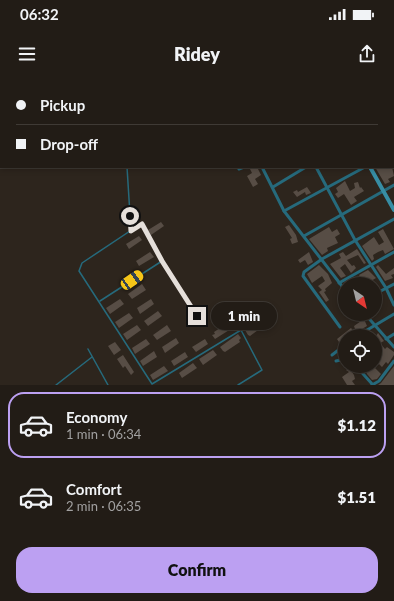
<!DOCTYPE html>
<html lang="en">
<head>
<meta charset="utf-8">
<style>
	body { margin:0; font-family:Lato,sans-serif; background:#2e2923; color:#f1f3f6; height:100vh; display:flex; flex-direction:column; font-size:15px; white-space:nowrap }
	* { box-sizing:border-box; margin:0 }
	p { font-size:13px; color:#a2a1a1 }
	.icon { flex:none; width:22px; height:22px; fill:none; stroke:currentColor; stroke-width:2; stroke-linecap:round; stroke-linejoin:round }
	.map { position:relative; height:305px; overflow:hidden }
	.side { display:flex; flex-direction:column; background:#221c16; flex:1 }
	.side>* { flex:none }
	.top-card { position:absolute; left:0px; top:0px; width:394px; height:88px; box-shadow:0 2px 6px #0003,0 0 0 1px #3f3a35; display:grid; align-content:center; height:88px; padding:0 16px; background:#221c16 }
	.needle { width:26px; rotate:145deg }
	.controls { position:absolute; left:338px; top:197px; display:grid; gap:8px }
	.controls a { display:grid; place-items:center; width:44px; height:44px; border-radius:50%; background:#221c16; box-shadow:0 2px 6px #0003,0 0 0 1px #3f3a35; font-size:20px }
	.end { position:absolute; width:18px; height:18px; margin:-9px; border:5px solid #e5dfda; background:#111; box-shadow:0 0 0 2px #111 }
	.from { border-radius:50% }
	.bubble { position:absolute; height:28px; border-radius:14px; background:#221c16; box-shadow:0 2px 6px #0003,0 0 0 1px #3f3a35; font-size:13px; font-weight:800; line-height:28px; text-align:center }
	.car { position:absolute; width:12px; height:24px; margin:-12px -6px; border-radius:5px; box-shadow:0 0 3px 1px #0007; background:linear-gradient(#f5c518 24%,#345 0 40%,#f5c518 0 76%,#345 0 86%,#f5c518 0) }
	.top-card b { display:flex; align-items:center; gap:14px; height:38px; font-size:15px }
	.top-card b+b { border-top:1px solid #3f3a35 }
	.top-card i { width:10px; height:10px; background:#f1f3f6 }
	ul { padding:7px 0 0; list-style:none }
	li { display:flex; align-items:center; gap:12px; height:66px; margin:0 8px 6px; padding:0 8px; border:2px solid transparent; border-radius:16px }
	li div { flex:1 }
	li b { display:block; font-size:15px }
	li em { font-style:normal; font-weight:800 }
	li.active { border-color:#bca0f2 }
	li>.icon { width:36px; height:36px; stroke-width:1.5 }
	.action { display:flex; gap:8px; margin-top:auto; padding:8px 16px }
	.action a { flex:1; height:46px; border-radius:16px; background:#bca0f2; color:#111; font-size:16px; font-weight:800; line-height:46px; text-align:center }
	.status { display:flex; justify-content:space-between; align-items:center; height:28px; padding:0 20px; background:#221c16; direction:ltr }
	.status svg { height:11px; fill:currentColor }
	header { display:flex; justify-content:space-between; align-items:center; height:52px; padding:0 16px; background:#221c16; font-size:18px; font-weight:800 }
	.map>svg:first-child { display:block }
</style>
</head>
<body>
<div class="status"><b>06:32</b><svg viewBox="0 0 49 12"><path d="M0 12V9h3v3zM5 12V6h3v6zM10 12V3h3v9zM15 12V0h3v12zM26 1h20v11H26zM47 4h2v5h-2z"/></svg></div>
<header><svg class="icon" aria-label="menu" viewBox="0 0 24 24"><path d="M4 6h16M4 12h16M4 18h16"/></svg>Ridey<svg class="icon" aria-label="share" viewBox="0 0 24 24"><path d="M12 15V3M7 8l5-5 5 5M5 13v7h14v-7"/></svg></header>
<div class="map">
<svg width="394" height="305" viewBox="0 0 394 305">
	<rect width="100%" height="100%" fill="#2d251d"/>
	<g fill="#574d45">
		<polygon points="254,87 257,87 261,95 255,99 258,104 253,107 247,96 252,93 250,89"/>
		<polygon points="375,87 392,87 394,96 388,99 390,102 385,104"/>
		<polygon points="345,101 350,111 355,108 354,103 358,102 360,108 361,107 364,111 354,117 357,121 351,125 344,114 338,118 335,114 338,112 336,108"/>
		<polygon points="307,107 311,113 306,115 305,112 297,117 293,112 297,110 298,112"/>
		<polygon points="161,142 164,146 151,155 148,150"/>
		<polygon points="289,145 296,155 298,162 292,164 290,159 292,158 285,147"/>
		<polygon points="329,147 332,152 337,149 340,154 335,157 338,163 327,168 328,171 322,175 309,159"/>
		<polygon points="383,149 394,169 385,174 383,170 378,172 373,175 374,179 372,181 362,166 374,157 379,165 384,162 378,152"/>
		<polygon points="139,156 142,160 129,169 126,164"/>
		<polygon points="357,169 366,183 364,184 358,175 347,180 352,186 354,185 356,188 351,193 345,184 340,188 346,196 341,198 330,184 341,178 339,174 343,172 346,176"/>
		<polygon points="150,172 154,177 139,186 136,181"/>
		<polygon points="309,172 313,182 308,185 305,180 300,183 298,180"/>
		<polygon points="319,185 328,194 332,203 325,209 326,211 324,212 329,220 326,222 319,212 322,210 318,206 325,201 322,196 312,203 307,194"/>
		<polygon points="378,185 386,194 394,188 394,194 391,195 393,198 385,201 376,187"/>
		<polygon points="368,190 376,198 371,201 373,204 355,204 362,200 359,195"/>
		<polygon points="142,204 146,210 132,219 128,214"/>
		<polygon points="120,219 124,224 110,234 106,228"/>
		<polygon points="151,219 154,224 140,234 137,228"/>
		<polygon points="158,231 162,236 148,246 144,241"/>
		<polygon points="129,233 133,238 119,248 115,242"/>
		<polygon points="263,238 266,242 264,244 265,245 250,256 248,255 245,250"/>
		<polygon points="364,239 367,246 355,253 353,250 355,249 354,246"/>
		<polygon points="229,242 234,247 215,259 212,255 215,254 214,252"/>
		<polygon points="137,245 141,250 127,260 123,254"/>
		<polygon points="167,245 171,251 157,260 153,255"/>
		<polygon points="351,248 354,252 350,256 349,254 345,256 345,262 342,260 339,262 337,259"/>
		<polygon points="378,253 384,261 380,263 385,269 387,267 394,272 394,275 388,284 386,282 382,287 379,284 375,287 375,281 380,276 375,271 375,266 379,262 375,258"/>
		<polygon points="238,254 241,258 239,260 240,262 225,272 223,271 220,267"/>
		<polygon points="176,258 179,263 165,273 162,267"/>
		<polygon points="146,259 150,264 135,274 132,268"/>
		<polygon points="205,259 208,264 196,272 192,267"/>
		<polygon points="115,262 121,270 114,275 108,266"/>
		<polygon points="213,270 217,275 203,285 199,279"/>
		<polygon points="154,271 157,277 143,286 140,281"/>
		<polygon points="185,272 188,277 174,286 171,281"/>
		<polygon points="123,275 134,292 131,295 125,286 123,288 117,279"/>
		<polygon points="193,283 197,288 182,298 179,293"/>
		<polygon points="164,286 168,291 153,300 150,295"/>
		<polygon points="367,286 373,286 381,294 377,299 372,300 367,294 365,289"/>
		<polygon points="394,286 394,305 378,305 381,303"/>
		<polygon points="349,288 354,295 355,299 352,301 355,305 347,305 342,297 349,292 346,290"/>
	</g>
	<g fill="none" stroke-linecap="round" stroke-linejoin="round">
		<g stroke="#266a7c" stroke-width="1.5">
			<polyline points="120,0 120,1"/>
			<polyline points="127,87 131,151"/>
			<polyline points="100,221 162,181"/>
			<polyline points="197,236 162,181 142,143 82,183 79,191 152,304 241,250 262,290 238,305"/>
			<polyline points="88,269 108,305"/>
			<polyline points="56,305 92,277"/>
		</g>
		<g stroke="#266a7c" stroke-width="3">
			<polyline points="167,0 168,1"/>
			<polyline points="219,0 220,1"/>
			<polyline points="268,0 269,1"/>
			<polyline points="372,0 372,1"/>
			<polyline points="226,1 228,0"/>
			<polyline points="281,1 283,0"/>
			<polyline points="338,1 340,0"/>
			<polyline points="393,4 394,3"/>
			<polyline points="393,39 394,41"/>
			<polyline points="393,72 394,71"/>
			<polyline points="238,87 239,89 244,87"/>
			<polyline points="262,87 284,131 345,210"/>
			<polyline points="316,87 355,160 386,208 394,225"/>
			<polyline points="273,107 306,87"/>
			<polyline points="284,131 365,87"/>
			<polyline points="304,156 394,105"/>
			<polyline points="339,203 394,172"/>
			<polyline points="375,214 394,204"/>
			<polyline points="365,234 394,267"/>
			<polyline points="340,247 303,196 304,192 322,179 394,139"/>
			<polyline points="357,256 394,234"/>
			<polyline points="386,259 394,254"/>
			<polyline points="332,275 345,265"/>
			<polyline points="336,281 345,279"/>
			<polyline points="356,286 373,305"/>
			<polyline points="372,305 379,301 394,281"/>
		</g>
		<g stroke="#378da4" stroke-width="4">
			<polyline points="322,0 323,1"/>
			<polyline points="370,87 394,130"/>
		</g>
	</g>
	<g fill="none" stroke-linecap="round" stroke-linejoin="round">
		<polyline stroke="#e5dfda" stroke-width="5" points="130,136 131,151 142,144 162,181 197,236"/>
	</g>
</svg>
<div class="controls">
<a><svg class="needle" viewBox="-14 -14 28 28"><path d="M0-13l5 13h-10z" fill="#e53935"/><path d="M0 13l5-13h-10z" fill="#a2a1a1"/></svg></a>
<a><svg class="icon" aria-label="locate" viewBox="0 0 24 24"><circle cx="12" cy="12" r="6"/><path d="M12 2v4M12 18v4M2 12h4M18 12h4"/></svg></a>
</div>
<i class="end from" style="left:130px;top:136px"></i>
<i class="end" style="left:197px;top:236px"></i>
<div class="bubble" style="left:211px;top:222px;width:66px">1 min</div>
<i class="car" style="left:132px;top:200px;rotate:56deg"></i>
<div class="top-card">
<b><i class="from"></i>Pickup</b>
<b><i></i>Drop-off</b>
</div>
</div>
<section class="side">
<ul>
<li class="active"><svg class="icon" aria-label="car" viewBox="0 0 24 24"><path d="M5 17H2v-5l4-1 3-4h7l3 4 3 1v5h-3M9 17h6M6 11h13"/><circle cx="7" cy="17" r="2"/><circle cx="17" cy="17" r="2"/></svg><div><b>Economy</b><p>1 min · 06:34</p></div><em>$1.12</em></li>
<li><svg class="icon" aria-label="car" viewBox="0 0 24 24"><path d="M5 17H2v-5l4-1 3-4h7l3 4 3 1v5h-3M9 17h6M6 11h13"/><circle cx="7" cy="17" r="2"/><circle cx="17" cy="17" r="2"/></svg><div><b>Comfort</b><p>2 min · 06:35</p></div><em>$1.51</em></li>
</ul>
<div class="action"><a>Confirm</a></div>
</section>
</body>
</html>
